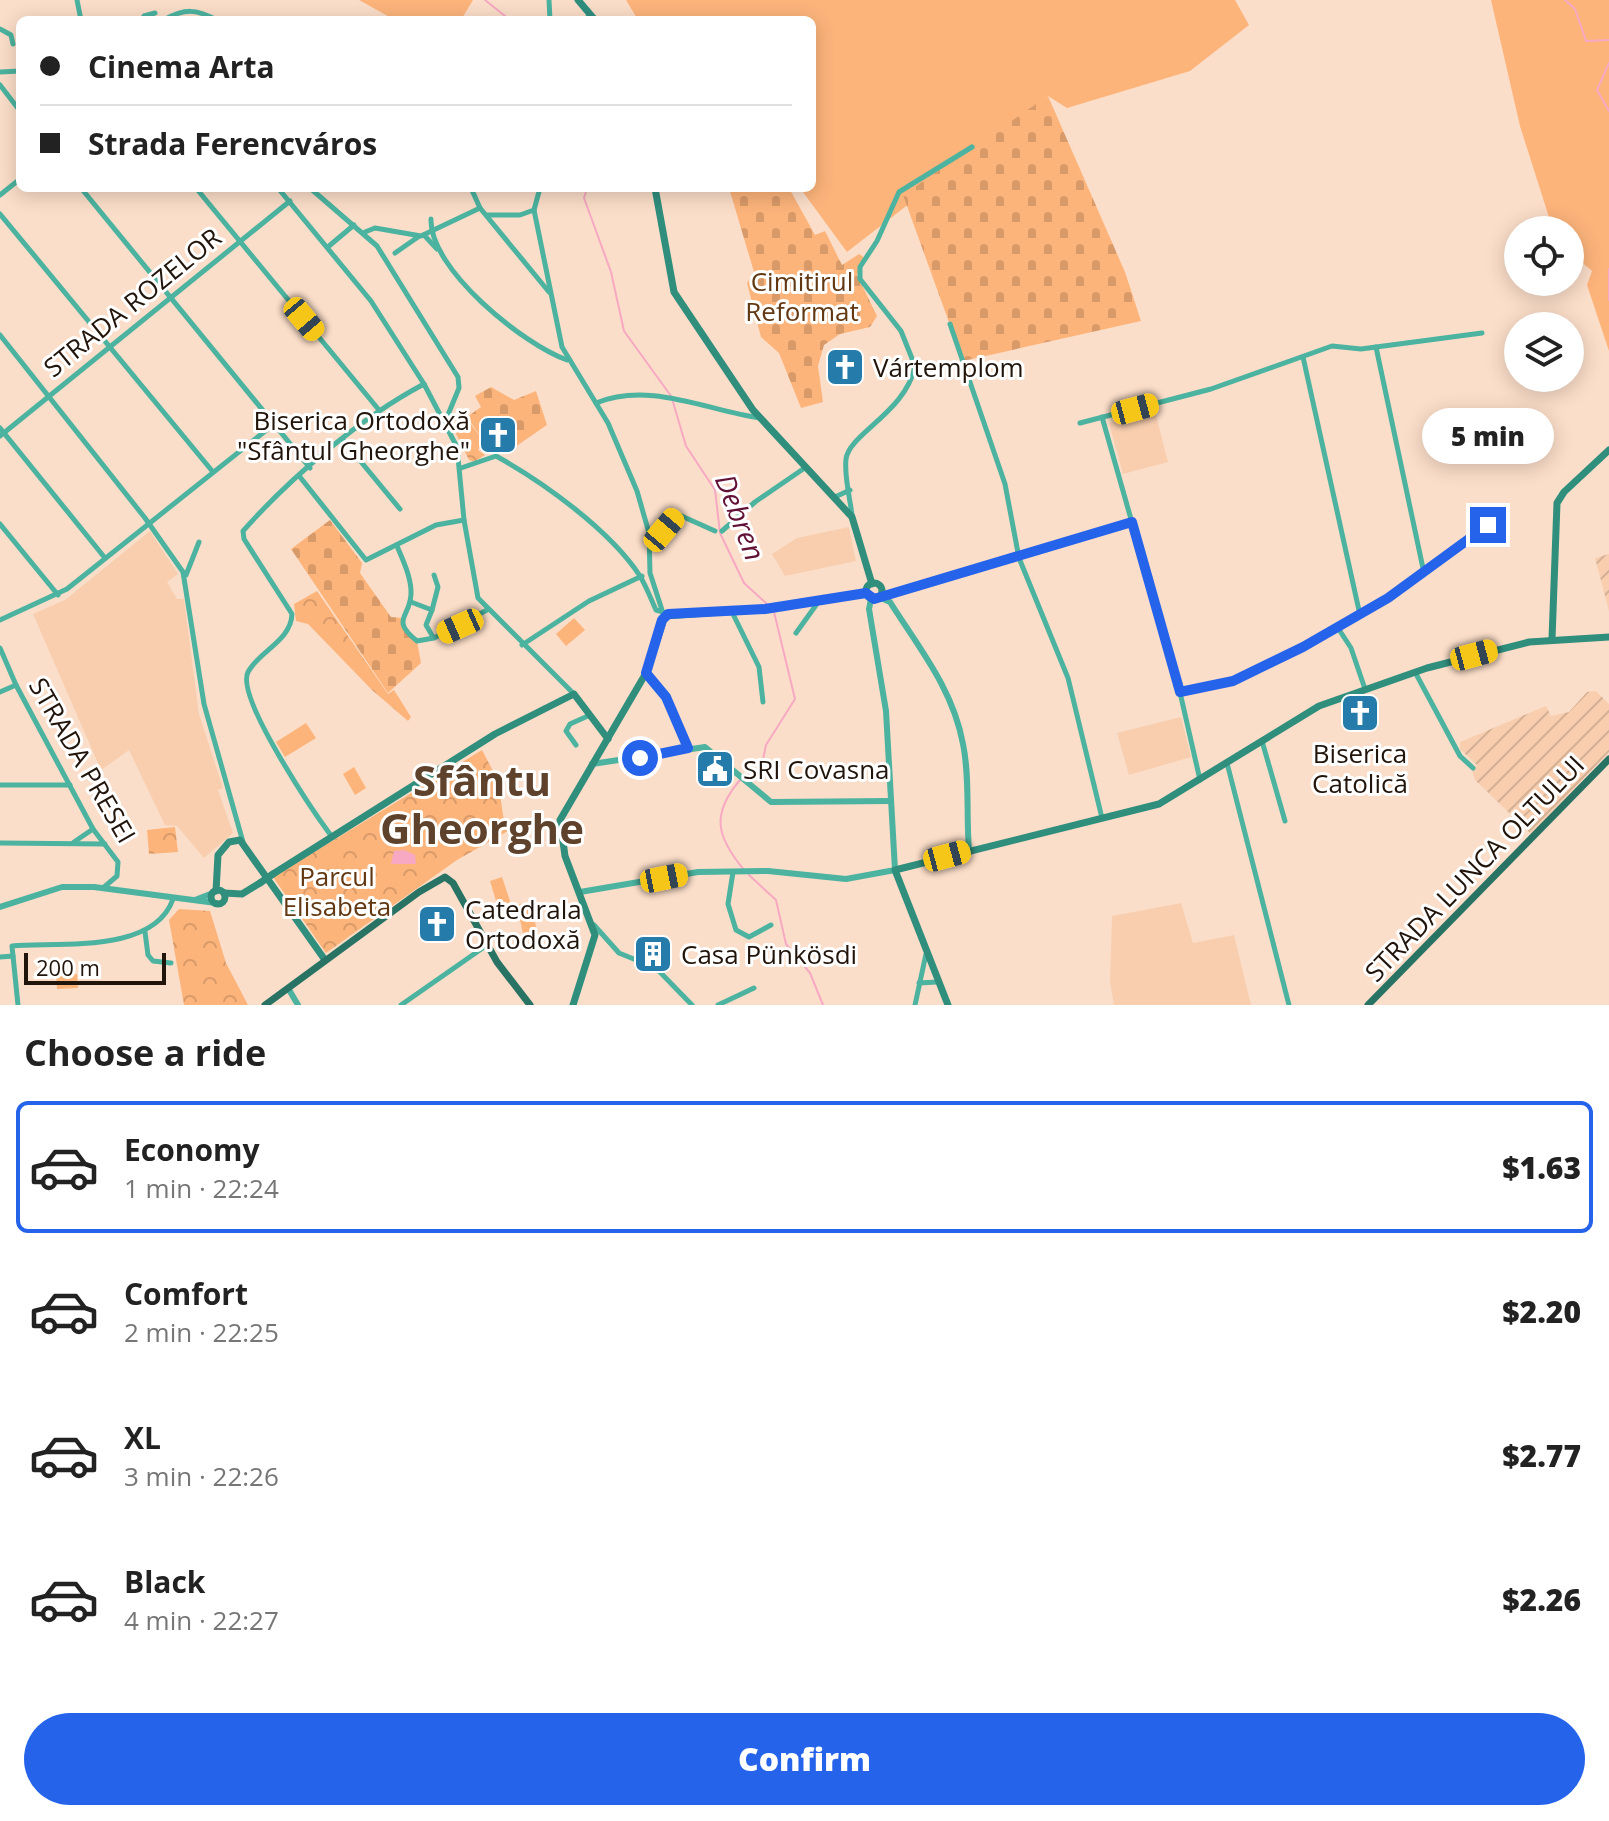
<!DOCTYPE html>
<html lang="en">
<head>
<meta charset="utf-8">
<style>
	body { margin:0; font-family:"Open Sans",sans-serif; background:#f6f6f6; color:#222; height:100vh; display:flex; flex-direction:column; font-size:30px; white-space:nowrap }
	* { box-sizing:border-box; margin:0 }
	p { font-size:26px; color:#767676 }
	.icon { flex:none; width:44px; height:44px; fill:none; stroke:currentColor; stroke-width:2; stroke-linecap:round; stroke-linejoin:round }
	.map { position:relative; height:1005px; overflow:hidden }
	.drawer { display:flex; flex-direction:column; background:#fff; flex:1 }
	.drawer>* { flex:none }
	.top-card { position:absolute; left:16px; top:16px; width:800px; height:176px; border-radius:12px; box-shadow:0 4px 20px #0003; display:grid; align-content:center; height:176px; padding:0 24px; background:#fff }
	.tools { position:absolute; left:1504px; top:216px; display:grid; gap:16px }
	.tools a { display:grid; place-items:center; width:80px; height:80px; border-radius:50%; background:#fff; box-shadow:0 4px 20px #0003; font-size:40px }
	.scale { position:absolute; left:24px; bottom:20px; width:142px; box-sizing:border-box; padding-left:8px; border:4px solid #21140b; border-top:0; font-size:22px; line-height:28px; white-space:nowrap; color:#21140b; -webkit-text-stroke:6px #fff; paint-order:stroke }
	.end { position:absolute; width:36px; height:36px; margin:-18px; border:10px solid #2563eb; background:#fff; box-shadow:0 0 0 4px #fff }
	.from { border-radius:50% }
	.bubble { position:absolute; height:56px; border-radius:28px; background:#fff; box-shadow:0 4px 20px #0003; font-size:26px; font-weight:800; line-height:56px; text-align:center }
	.car { position:absolute; width:24px; height:48px; margin:-24px -12px; border-radius:10px; box-shadow:0 0 6px 2px #0007; background:linear-gradient(#f5c518 24%,#345 0 40%,#f5c518 0 76%,#345 0 86%,#f5c518 0) }
	.top-card b { display:flex; align-items:center; gap:28px; height:76px; font-size:30px }
	.top-card b+b { border-top:2px solid #e0e0e0 }
	.top-card i { width:20px; height:20px; background:#222 }
	ul { padding:0; list-style:none }
	li { display:flex; align-items:center; gap:24px; height:132px; margin:0 16px 12px; padding:0 8px; border:4px solid transparent; border-radius:12px }
	li div { flex:1 }
	li b { display:block; font-size:30px }
	li em { font-style:normal; font-weight:800 }
	li.active { border-color:#2563eb }
	li>.icon { width:72px; height:72px; stroke-width:1.5 }
	h2 { padding:0 24px; font-size:36px; line-height:96px }
	.cta { display:flex; gap:16px; margin-top:auto; padding:16px 24px }
	.cta a { flex:1; height:92px; border-radius:48px; background:#2563eb; color:#fff; font-size:32px; font-weight:800; line-height:92px; text-align:center }
	.map>svg:first-child { display:block }
</style>
</head>
<body>
<div class="map">
<svg width="1609" height="1005" viewBox="0 0 1609 1005">
	<defs>
		<pattern id="industrial-furrows" width="10" height="10" patternUnits="userSpaceOnUse" patternTransform="scale(2)"><rect width="10" height="10" fill="#f8ceaf"/><path d="M-1 1l2-2M0 10L10 0M9 11l2-2" fill="none" stroke="#d4b095"/></pattern>
		<pattern id="cemetery-stones" width="16" height="16" patternUnits="userSpaceOnUse" patternTransform="scale(2)"><rect width="16" height="16" fill="#fdb47b"/><path d="M2 7V4a2 2 0 0 1 4 0v3zM10 15v-3a2 2 0 0 1 4 0v3z" fill="#d99a69"/></pattern>
		<pattern id="park-crowns" width="20" height="18" patternUnits="userSpaceOnUse" patternTransform="scale(2)"><rect width="20" height="18" fill="#fdb47b"/><path d="M2 6a3 3 0 1 1 6 0M12 15a3 3 0 1 1 6 0" fill="none" stroke="#d99a69"/></pattern>
	</defs>
	<rect width="100%" height="100%" fill="#fbdec9"/>
	<g fill="#f8ceaf">
		<polygon points="1155,411 1168,462 1123,474 1109,423"/>
		<polygon points="849,527 856,561 785,576 772,554 797,538"/>
		<polygon points="150,531 178,574 167,582 177,599 184,599 199,714 223,788 218,790 233,833 204,858 177,826 165,825 129,750 101,770 33,614 65,600"/>
		<polygon points="1181,717 1191,757 1129,775 1117,733"/>
		<polygon points="1181,903 1193,943 1234,935 1251,1005 1114,1005 1110,982 1112,916"/>
	</g>
	<g fill="url(#industrial-furrows)">
		<polygon points="1609,554 1609,611 1595,558"/>
		<polygon points="1596,691 1609,704 1609,752 1531,834 1475,780 1472,771 1477,765 1460,749 1460,742 1546,706 1551,716 1569,712 1587,692"/>
	</g>
	<g fill="#fdb47b">
		<polygon points="359,0 473,0 461,20 395,20"/>
		<polygon points="626,0 1235,0 1249,25 1190,71 1067,108 1048,96 847,252 800,188 812,188 812,20 638,20"/>
		<polygon points="1491,0 1609,0 1609,351 1587,285 1592,271 1570,252 1570,230 1553,230 1520,126"/>
		<polygon points="574,618 585,630 566,646 556,634"/>
		<polygon points="306,723 316,738 285,757 276,742"/>
		<polygon points="354,767 366,788 355,795 343,774"/>
		<polygon points="502,877 512,907 499,911 490,881"/>
		<polygon points="530,901 537,931 523,934 517,905"/>
		<polygon points="77,974 78,988 57,989 56,975"/>
	</g>
	<g fill="url(#cemetery-stones)">
		<polygon points="1048,96 1125,272 1141,321 963,361 903,195"/>
		<polygon points="729,188 789,188 815,235 825,231 842,265 859,254 865,258 857,275 877,316 870,327 840,334 824,345 818,366 823,402 801,408 779,353 761,337 747,283 754,272"/>
		<polygon points="491,387 514,400 536,391 547,425 515,447 501,451 484,441 467,417 481,407 475,396"/>
		<polygon points="330,520 362,563 360,573 391,617 403,618 406,633 417,641 421,663 388,693 291,549"/>
	</g>
	<g fill="url(#park-crowns)">
		<polygon points="460,410 484,441 478,450 485,455 474,462 469,460 452,426"/>
		<polygon points="317,591 388,694 394,690 411,717 408,721 372,690 308,624 296,621 294,604"/>
		<path d="M482 750 501 786 498 788C503 803 501 817 508 831L457 860 326 953 273 877Z"/>
		<polygon points="175,827 178,852 149,854 147,830"/>
		<polygon points="179,909 210,911 226,963 248,1005 184,1005 169,920"/>
	</g>
	<polygon fill="#f7a8c2" points="404,850 415,855 416,864 391,864 394,851"/>
	<g fill="none" stroke-linecap="round" stroke-linejoin="round">
		<g stroke="#f7a8c2" stroke-width="2">
			<polyline points="485,0 510,20"/>
			<polyline points="1565,0 1575,9 1586,41 1609,40"/>
			<polyline points="1609,63 1597,90 1609,111"/>
			<polyline points="587,188 584,198 611,272 624,331 671,396"/>
			<polyline points="1609,269 1609,300"/>
			<polyline points="673,402 686,446 715,490 720,533 744,583 767,604"/>
			<polyline points="745,776 761,769 766,745 795,699 774,612"/>
			<path d="M740 780C711 814 716 836 744 870"/>
			<polyline points="749,875 776,900 786,944 810,973 823,1005"/>
		</g>
		<g stroke="#4bb39f" stroke-width="5">
			<polyline points="77,0 81,20"/>
			<polyline points="549,0 550,20"/>
			<polyline points="142,20 144,16 155,13"/>
			<path d="M164 20C185 8 196 9 217 20"/>
			<polyline points="587,20 589,13"/>
			<polyline points="0,29 11,35 13,44"/>
			<polyline points="0,72 20,71"/>
			<polyline points="0,85 20,111"/>
			<polyline points="81,188 310,468"/>
			<polyline points="196,188 379,410"/>
			<polyline points="278,188 371,301 424,384 457,447 464,520 478,598 574,694"/>
			<polyline points="310,188 377,246 458,377 459,388 445,422"/>
			<polyline points="471,188 480,208 549,292"/>
			<polyline points="540,188 534,210 562,347 608,423 637,491 649,533 650,573 662,610"/>
			<polyline points="0,195 20,179"/>
			<polyline points="0,214 213,472"/>
			<polyline points="488,215 520,215 534,210"/>
			<path d="M431 219C429 269 524 345 567 360"/>
			<polyline points="365,232 375,228 421,236 480,208"/>
			<polyline points="424,235 437,249"/>
			<polyline points="329,246 354,225"/>
			<polyline points="395,253 418,237"/>
			<polyline points="950,324 1005,484 1019,558 1068,678 1102,818"/>
			<polyline points="0,335 145,518 183,572 204,704 243,842"/>
			<polyline points="1376,347 1424,573"/>
			<polyline points="1303,357 1360,615"/>
			<path d="M596 403C649 381 706 410 760 418"/>
			<polyline points="1102,417 1179,688 1200,780"/>
			<polyline points="1080,423 1211,389 1332,346 1361,349 1482,333"/>
			<polyline points="0,428 105,558"/>
			<polyline points="0,436 290,201"/>
			<polyline points="343,440 400,509"/>
			<path d="M461 468 496 456C543 482 610 530 640 576 646 586 651 599 656 610L663 612"/>
			<polyline points="300,477 366,560 436,525 464,520"/>
			<polyline points="835,497 850,490"/>
			<path d="M852 515C850 498 844 476 846 459 849 434 906 412 915 366L901 331 860 279V267L877 241 899 192 972 147"/>
			<polyline points="0,524 58,595"/>
			<polyline points="722,531 755,502 806,467"/>
			<polyline points="650,545 677,514 715,531"/>
			<path d="M397 546C403 560 410 575 411 590 413 617 388 618 417 641L434 638 487 610"/>
			<polyline points="186,575 199,542"/>
			<polyline points="881,594 896,594 1132,522"/>
			<polyline points="411,602 432,610 426,625 433,637"/>
			<polyline points="432,610 438,587 434,575"/>
			<polyline points="732,612 759,667 763,702"/>
			<polyline points="0,620 67,589 274,424"/>
			<polyline points="1338,628 1351,648 1365,689"/>
			<polyline points="796,633 819,601"/>
			<polyline points="522,645 589,601 642,576"/>
			<polyline points="0,648 16,685 93,829 118,862 117,876 103,888"/>
			<polyline points="1415,672 1460,756 1473,768"/>
			<polyline points="646,673 666,697 688,748"/>
			<polyline points="0,692 16,685"/>
			<polyline points="1180,692 1240,679 1317,639 1390,597 1488,525"/>
			<polyline points="1262,741 1285,821"/>
			<polyline points="576,745 566,731 570,724 590,715"/>
			<polyline points="1227,763 1289,1005"/>
			<polyline points="0,785 70,785"/>
			<path d="M332 837C315 814 235 697 248 672 259 651 291 641 292 614L244 539 243 531C291 477 360 418 424 384"/>
			<polyline points="74,842 93,829"/>
			<polyline points="0,843 105,844"/>
			<polyline points="733,872 728,904 736,930 749,937 771,925"/>
			<polyline points="594,925 619,953 656,968 692,1005"/>
			<polyline points="145,932 148,955 153,961 171,963"/>
			<polyline points="0,957 13,956"/>
			<polyline points="919,983 937,982"/>
			<path d="M18 1005 12 946C59 942 154 954 173 899"/>
			<polyline points="401,1005 487,945"/>
			<polyline points="718,1005 754,988"/>
			<polyline points="915,1005 926,954"/>
		</g>
		<g stroke="#4bb39f" stroke-width="6">
			<path d="M879 597 890 602C919 648 953 689 963 744 970 778 966 815 969 850"/>
			<polyline points="592,764 705,747 771,802 890,801"/>
			<polyline points="580,892 698,872 768,871 846,879 895,870 886,711 869,609 871,599"/>
			<polyline points="195,900 213,893"/>
			<polyline points="0,907 62,887 94,887 216,903"/>
			<polyline points="288,988 298,1005"/>
		</g>
		<g stroke="#308e7d" stroke-width="7">
			<polyline points="578,0 595,20"/>
			<polyline points="655,188 674,292 753,410 852,517 872,584"/>
			<circle cx="874" cy="591" r="8"/>
			<polyline points="1552,639 1557,503 1564,492 1609,450"/>
			<polyline points="273,874 495,734 574,694 608,739"/>
			<circle cx="218" cy="897" r="7"/>
			<polyline points="216,891 218,855 229,842 240,840 325,960"/>
			<polyline points="224,893 242,894 260,883"/>
			<polyline points="573,1005 595,935 565,856 560,820 646,673 665,616 765,609 866,593"/>
			<polyline points="948,1005 895,870 1159,804 1319,706 1427,668 1529,642 1609,637"/>
		</g>
		<g stroke="#297365" stroke-width="7">
			<polyline points="265,1005 419,892 445,877 453,883 497,962 530,1005"/>
			<polyline points="1368,1005 1609,759"/>
		</g>
		<polyline stroke="#308e7d" stroke-width="7" points="260,883 273,874"/>
	</g>
	<g fill="none" stroke-linecap="round" stroke-linejoin="round">
		<polyline stroke="#2563eb" stroke-width="10" points="640,758 688,748 666,697 646,673 662,620 668,614 765,609 866,593 874,599 1132,522 1180,692 1233,681 1303,647 1388,598 1488,525"/>
	</g>
	<defs>
		<symbol id="church-square" viewBox="-11 -11 22 22"><rect x="-9" y="-9" width="18" height="18" rx="4" fill="#257baa" stroke="#fff"/><path d="M-1.2-6h2.4v3.5h3.3v2.4h-3.3V6h-2.4V-.1h-3.3v-2.4h3.3Z" fill="#fff"/></symbol>
		<symbol id="civic-square" viewBox="-11 -11 22 22"><rect x="-9" y="-9" width="18" height="18" rx="4" fill="#257baa" stroke="#fff"/><path d="M-.6-6.5H3V-4.5H.6V-3L4-1V1h2V6H-6V1h2V-1L-.6-3ZM-1.2 2.5V6h2.4V2.5Z" fill="#fff"/></symbol>
		<symbol id="building-square" viewBox="-11 -11 22 22"><rect x="-9" y="-9" width="18" height="18" rx="4" fill="#257baa" stroke="#fff"/><path d="M-4-6H4V6H1V3H-1V6H-4ZM-2.5-4.3h1.7v1.8h-1.7ZM.8-4.3h1.7v1.8H.8ZM-2.5-1h1.7V.8h-1.7ZM.8-1h1.7V.8H.8Z" fill="#fff"/></symbol>
	</defs>
	<g fill-rule="evenodd">
		<use href="#church-square" x="823" y="345" width="44" height="44"/>
		<use href="#church-square" x="476" y="413" width="44" height="44"/>
		<use href="#church-square" x="1338" y="691" width="44" height="44"/>
		<use href="#civic-square" x="693" y="747" width="44" height="44"/>
		<use href="#church-square" x="415" y="902" width="44" height="44"/>
		<use href="#building-square" x="631" y="932" width="44" height="44"/>
	</g>
	<g text-anchor="middle" dominant-baseline="central" stroke-width="6" stroke-linejoin="round" paint-order="stroke">
		<g font-size="26" fill="#623813" stroke="#fff">
			<text x="802" y="281">Cimitirul<tspan x="802" dy="30">Reformat</tspan></text>
			<text x="337" y="876">Parcul<tspan x="337" dy="30">Elisabeta</tspan></text>
		</g>
		<g font-size="26" fill="#21140b" stroke="#fff">
			<text transform="translate(132 302) rotate(-39)">STRADA ROZELOR</text>
			<text transform="translate(83 760) rotate(60)">STRADA PRESEI</text>
			<text transform="translate(1474 868) rotate(-46)">STRADA LUNCA OLTULUI</text>
		</g>
		<g font-size="26" fill="#21140b" stroke="#fff" text-anchor="start">
			<text x="873" y="367">Vártemplom</text>
			<text x="470" y="420" text-anchor="end">Biserica Ortodoxă<tspan x="470" dy="30">"Sfântul Gheorghe"</tspan></text>
			<text x="1360" y="753" text-anchor="middle">Biserica<tspan x="1360" dy="30">Catolică</tspan></text>
			<text x="743" y="769">SRI Covasna</text>
			<text x="465" y="909">Catedrala<tspan x="465" dy="30">Ortodoxă</tspan></text>
			<text x="681" y="954">Casa Pünkösdi</text>
		</g>
		<g font-size="28" font-style="italic" fill="#611135" stroke="#fff">
			<text transform="translate(741 517) rotate(69)">Debren</text>
		</g>
		<g font-size="42" font-weight="bold" fill="#5f422b" stroke="#fff">
			<text x="482" y="779">Sfântu<tspan x="482" dy="48">Gheorghe</tspan></text>
		</g>
	</g>
</svg>
<div class="tools">
<a><svg class="icon" aria-label="locate" viewBox="0 0 24 24"><circle cx="12" cy="12" r="6"/><path d="M12 2v4M12 18v4M2 12h4M18 12h4"/></svg></a>
<a><svg class="icon" aria-label="layers" viewBox="0 0 24 24"><path d="M12 4l9 5-9 5-9-5zM3 14l9 5 9-5"/></svg></a>
</div>
<div class="scale">200 m</div>
<i class="end from" style="left:640px;top:758px"></i>
<i class="end" style="left:1488px;top:525px"></i>
<div class="bubble" style="left:1422px;top:408px;width:132px">5 min</div>
<i class="car" style="left:304px;top:319px;rotate:140deg"></i>
<i class="car" style="left:1135px;top:409px;rotate:75deg"></i>
<i class="car" style="left:664px;top:530px;rotate:40deg"></i>
<i class="car" style="left:460px;top:626px;rotate:246deg"></i>
<i class="car" style="left:1474px;top:655px;rotate:75deg"></i>
<i class="car" style="left:947px;top:856px;rotate:75deg"></i>
<i class="car" style="left:664px;top:878px;rotate:79deg"></i>
<div class="top-card">
<b><i class="from"></i>Cinema Arta</b>
<b><i></i>Strada Ferencváros</b>
</div>
</div>
<section class="drawer">
<h2>Choose a ride</h2>
<ul>
<li class="active"><svg class="icon" aria-label="car" viewBox="0 0 24 24"><path d="M5 17H2v-5l4-1 3-4h7l3 4 3 1v5h-3M9 17h6M6 11h13"/><circle cx="7" cy="17" r="2"/><circle cx="17" cy="17" r="2"/></svg><div><b>Economy</b><p>1 min · 22:24</p></div><em>$1.63</em></li>
<li><svg class="icon" aria-label="car" viewBox="0 0 24 24"><path d="M5 17H2v-5l4-1 3-4h7l3 4 3 1v5h-3M9 17h6M6 11h13"/><circle cx="7" cy="17" r="2"/><circle cx="17" cy="17" r="2"/></svg><div><b>Comfort</b><p>2 min · 22:25</p></div><em>$2.20</em></li>
<li><svg class="icon" aria-label="car" viewBox="0 0 24 24"><path d="M5 17H2v-5l4-1 3-4h7l3 4 3 1v5h-3M9 17h6M6 11h13"/><circle cx="7" cy="17" r="2"/><circle cx="17" cy="17" r="2"/></svg><div><b>XL</b><p>3 min · 22:26</p></div><em>$2.77</em></li>
<li><svg class="icon" aria-label="car" viewBox="0 0 24 24"><path d="M5 17H2v-5l4-1 3-4h7l3 4 3 1v5h-3M9 17h6M6 11h13"/><circle cx="7" cy="17" r="2"/><circle cx="17" cy="17" r="2"/></svg><div><b>Black</b><p>4 min · 22:27</p></div><em>$2.26</em></li>
</ul>
<div class="cta"><a>Confirm</a></div>
</section>
</body>
</html>
